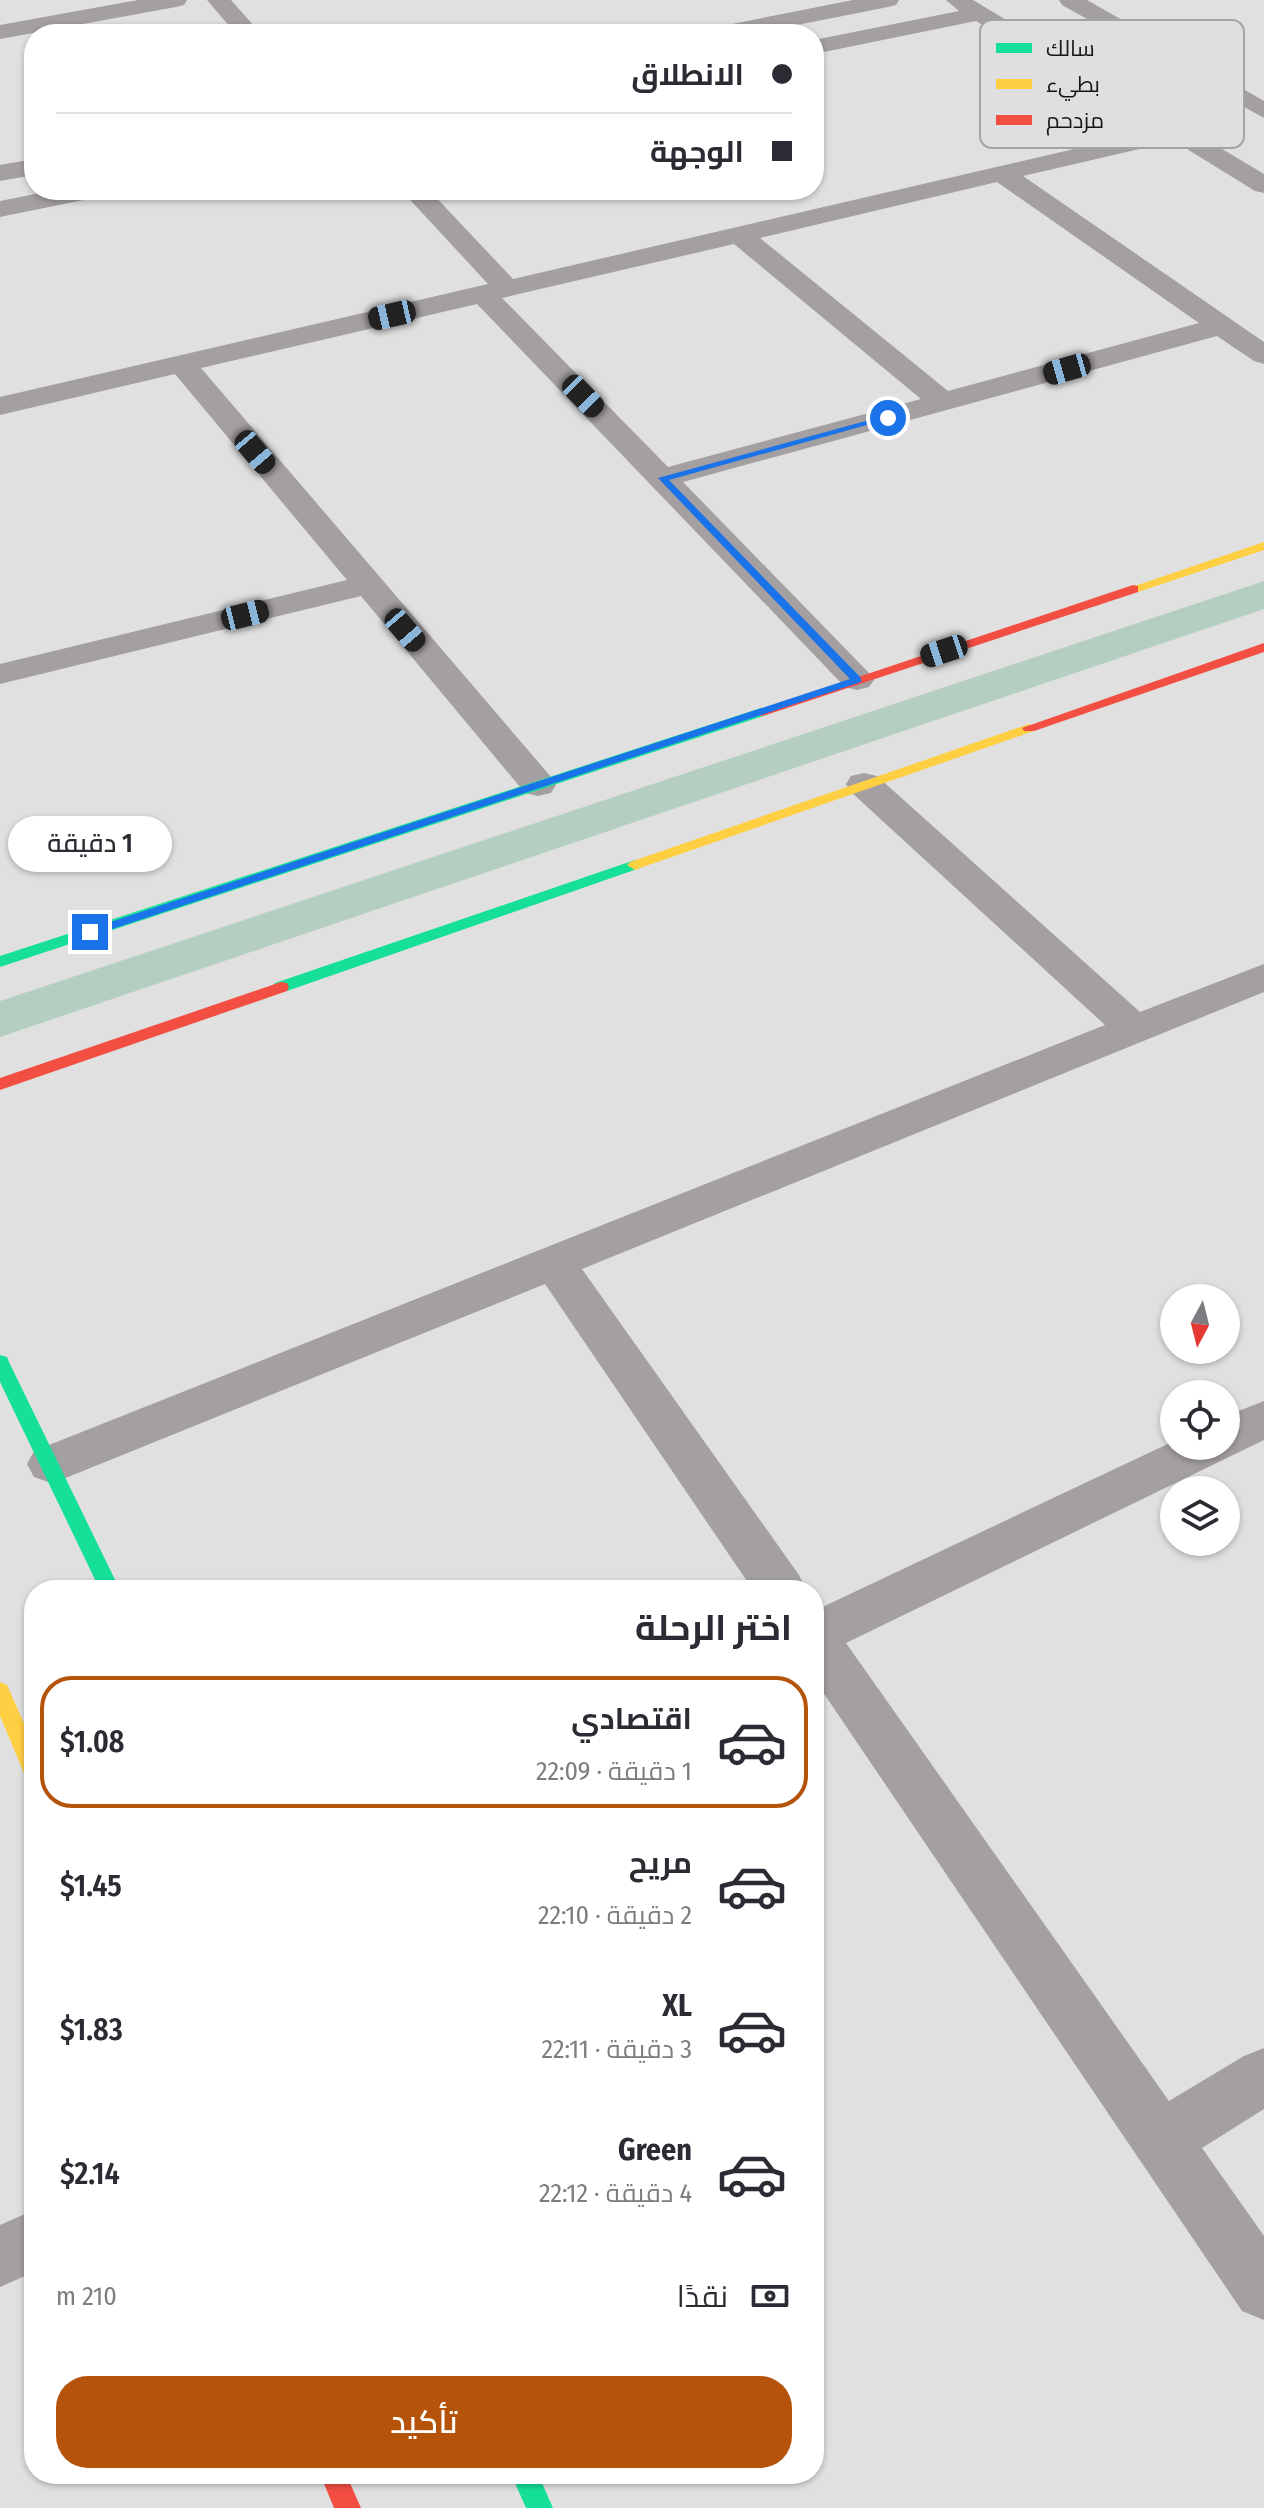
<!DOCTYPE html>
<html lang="ar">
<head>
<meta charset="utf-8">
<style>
	body { margin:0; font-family:"Fira Sans Condensed",Cairo,sans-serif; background:#f2f2f3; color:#2b2b33; direction:rtl; height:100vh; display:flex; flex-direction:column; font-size:30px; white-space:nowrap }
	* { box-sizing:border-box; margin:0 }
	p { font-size:26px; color:#7c7c81 }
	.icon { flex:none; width:44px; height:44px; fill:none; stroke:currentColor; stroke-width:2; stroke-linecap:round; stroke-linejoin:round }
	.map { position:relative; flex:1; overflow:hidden; direction:ltr }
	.panel { position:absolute; left:24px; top:1580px; width:800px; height:904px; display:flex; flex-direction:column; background:#fff; border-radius:32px; box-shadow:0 2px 6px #0004; direction:rtl }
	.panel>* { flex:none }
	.top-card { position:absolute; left:24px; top:24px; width:800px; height:176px; border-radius:32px; box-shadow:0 2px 6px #0004; direction:rtl; display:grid; align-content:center; height:176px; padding:0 32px; background:#fff }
	.needle { width:52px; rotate:187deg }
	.buttons { position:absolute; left:1160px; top:1284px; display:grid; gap:16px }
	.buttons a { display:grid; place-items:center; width:80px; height:80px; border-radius:50%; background:#fff; box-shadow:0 2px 6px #0004; font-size:40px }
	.end { position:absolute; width:36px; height:36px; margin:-18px; border:10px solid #1a73e8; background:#fff; box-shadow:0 0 0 4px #fff }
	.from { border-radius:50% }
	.bubble { position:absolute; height:56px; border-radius:28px; background:#fff; box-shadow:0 2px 6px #0004; font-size:26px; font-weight:600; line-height:56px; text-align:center; direction:rtl }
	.car { position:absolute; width:24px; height:48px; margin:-24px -12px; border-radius:10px; box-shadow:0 0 6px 2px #0007; background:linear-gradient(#222 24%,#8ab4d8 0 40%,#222 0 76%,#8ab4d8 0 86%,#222 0) }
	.top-card b { display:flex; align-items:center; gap:28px; height:76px; font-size:30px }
	.top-card b+b { border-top:2px solid #e1e1e2 }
	.top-card i { width:20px; height:20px; background:#2b2b33 }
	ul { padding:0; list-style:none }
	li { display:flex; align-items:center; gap:24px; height:132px; margin:0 16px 12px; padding:0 16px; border:4px solid transparent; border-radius:32px }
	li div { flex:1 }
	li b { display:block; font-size:30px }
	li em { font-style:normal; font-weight:600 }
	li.on { border-color:#b45309 }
	li>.icon { width:72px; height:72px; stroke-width:1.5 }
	h2 { padding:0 32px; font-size:36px; line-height:96px }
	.pay { display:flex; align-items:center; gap:20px; height:88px; padding:0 32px; font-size:30px }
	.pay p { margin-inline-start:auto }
	.cta { display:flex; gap:16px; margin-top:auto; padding:16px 32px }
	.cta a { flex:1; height:92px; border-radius:32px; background:#b45309; color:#fff; font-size:32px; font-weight:600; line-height:92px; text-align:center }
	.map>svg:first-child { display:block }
</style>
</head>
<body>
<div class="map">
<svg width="1264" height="2508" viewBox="0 0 1264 2508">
	<rect width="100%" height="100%" fill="#e0e0e0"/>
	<polygon fill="#b4cfc0" points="1264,581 1264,609 0,1037 0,1001"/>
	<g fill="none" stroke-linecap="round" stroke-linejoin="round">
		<g fill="#a49fa1" fill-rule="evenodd">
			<polygon points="138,0 187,0 184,5 176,7 0,39 0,25"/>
			<polygon points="207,0 231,0 261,34 236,34"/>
			<polygon points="853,0 899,0 896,5 888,7 752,34 705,34 709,29 717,27"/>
			<path d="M946 0H973L1264 174V193L1255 191 1174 141 1023 176 1264 342V364L1254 361 1217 336 683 482 869 673 874 680 869 687 857 690 845 687 477 304 201 368 551 777 556 785 551 793 538 796 525 793 361 596 0 684V664L347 580 175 374 0 415V397L488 284 401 190H429L513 279 1156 130 976 21 814 54V40L959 11ZM997 182 1199 323 948 391 760 238ZM734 244 921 399 668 467 502 298Z"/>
			<polygon points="1059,0 1087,0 1264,101 1264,118 1062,5"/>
			<polygon points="34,159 34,175 0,181 0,165"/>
			<polygon points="55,190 107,190 103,196 0,217 0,201"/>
			<polygon points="864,773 877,776 1140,1012 1264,964 1264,992 582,1269 799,1575 806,1590 753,1590 545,1284 68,1477 51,1483 34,1477 27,1464 34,1451 1105,1025 851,792 846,784 851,776"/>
			<polygon points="1264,1401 1264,1440 846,1643 1169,2101 1244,2056 1264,2048 1264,2109 1202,2148 1264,2236 1264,2320 1242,2311 814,1679 814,1611 1174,1441 1174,1446 1226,1446 1226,1416"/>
			<polygon points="34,2210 34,2272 0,2287 0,2225"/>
		</g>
		<g fill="#16e098" fill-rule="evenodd">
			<polygon points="761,708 768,712 766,715 0,967 0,956"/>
			<polygon points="635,860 640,862 640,868 287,991 275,991 273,987 275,983"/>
			<polygon points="0,1355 7,1357 9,1362 120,1590 100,1590 0,1382"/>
			<polygon points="511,2474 538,2474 553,2508 526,2508"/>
		</g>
		<g fill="#ffcf43" fill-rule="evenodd">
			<polygon points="1264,542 1264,550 1138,592 1128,592 1126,589"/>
			<polygon points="1029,724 1036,728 1034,731 640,868 635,870 627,865 630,862"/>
			<polygon points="0,1682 7,1685 34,1746 34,1781 26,1778 0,1716"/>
		</g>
		<g fill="#f24e42" fill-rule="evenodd">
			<polygon points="1133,585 1138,586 1138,592 766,715 761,716 754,712"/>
			<polygon points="1264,643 1264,652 1034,731 1024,731 1022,728"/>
			<polygon points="281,982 287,983 289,987 287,991 0,1090 0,1078"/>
			<polygon points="320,2474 346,2474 361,2508 334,2508"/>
		</g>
	</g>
	<polygon fill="#1a73e8" points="884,416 892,418 669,480 861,678 861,682 94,935 86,935 86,930 850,679 658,478"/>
	<rect x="980" y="20" width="264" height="128" rx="12" fill="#dfdfe1" stroke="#a3a3a4" stroke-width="2"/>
	<rect x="996" y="43" width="36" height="10" fill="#16e098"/>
	<rect x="996" y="79" width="36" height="10" fill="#ffcf43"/>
	<rect x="996" y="115" width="36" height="10" fill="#f24e42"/>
	<g font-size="22" fill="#161617">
		<text x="1046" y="56">سالك</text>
		<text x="1046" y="92">بطيء</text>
		<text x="1046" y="128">مزدحم</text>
	</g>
</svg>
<div class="buttons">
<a><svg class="needle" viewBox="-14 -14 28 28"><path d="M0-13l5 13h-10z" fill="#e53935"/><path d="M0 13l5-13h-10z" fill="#7c7c81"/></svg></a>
<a><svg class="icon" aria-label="locate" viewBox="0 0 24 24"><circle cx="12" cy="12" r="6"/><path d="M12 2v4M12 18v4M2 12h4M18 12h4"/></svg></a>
<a><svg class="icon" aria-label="layers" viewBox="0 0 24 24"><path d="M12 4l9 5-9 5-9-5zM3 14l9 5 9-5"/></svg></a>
</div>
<i class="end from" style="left:888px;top:418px"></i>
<i class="end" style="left:90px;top:932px"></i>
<div class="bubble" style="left:8px;top:816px;width:164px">1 دقيقة</div>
<i class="car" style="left:392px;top:315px;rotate:257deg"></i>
<i class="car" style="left:1067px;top:369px;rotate:254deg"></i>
<i class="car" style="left:583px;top:396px;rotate:136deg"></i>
<i class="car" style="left:255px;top:452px;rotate:140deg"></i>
<i class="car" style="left:245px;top:615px;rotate:76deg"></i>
<i class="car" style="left:405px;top:630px;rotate:139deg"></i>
<i class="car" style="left:944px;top:651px;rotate:252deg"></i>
<div class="top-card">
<b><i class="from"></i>الانطلاق</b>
<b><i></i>الوجهة</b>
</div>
<section class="panel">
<h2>اختر الرحلة</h2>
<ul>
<li class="on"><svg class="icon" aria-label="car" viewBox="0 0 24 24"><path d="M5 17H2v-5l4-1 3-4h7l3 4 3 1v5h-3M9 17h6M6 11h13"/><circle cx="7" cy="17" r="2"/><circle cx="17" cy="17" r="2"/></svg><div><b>اقتصادي</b><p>1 دقيقة · 22:09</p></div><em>$1.08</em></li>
<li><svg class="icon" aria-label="car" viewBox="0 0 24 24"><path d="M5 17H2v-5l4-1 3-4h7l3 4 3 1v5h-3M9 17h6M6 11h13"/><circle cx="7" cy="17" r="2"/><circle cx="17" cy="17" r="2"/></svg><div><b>مريح</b><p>2 دقيقة · 22:10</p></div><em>$1.45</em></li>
<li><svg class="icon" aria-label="car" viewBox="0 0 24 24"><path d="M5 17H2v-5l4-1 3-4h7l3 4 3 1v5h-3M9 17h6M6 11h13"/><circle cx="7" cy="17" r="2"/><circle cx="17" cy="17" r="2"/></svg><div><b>XL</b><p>3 دقيقة · 22:11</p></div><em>$1.83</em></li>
<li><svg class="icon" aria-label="car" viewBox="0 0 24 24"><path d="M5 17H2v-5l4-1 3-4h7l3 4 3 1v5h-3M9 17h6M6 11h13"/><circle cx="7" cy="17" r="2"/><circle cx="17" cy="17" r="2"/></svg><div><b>Green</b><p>4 دقيقة · 22:12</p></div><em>$2.14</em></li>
</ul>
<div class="pay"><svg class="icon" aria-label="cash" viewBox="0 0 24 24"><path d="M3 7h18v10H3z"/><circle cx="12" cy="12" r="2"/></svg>نقدًا<p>210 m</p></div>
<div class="cta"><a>تأكيد</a></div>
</section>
</div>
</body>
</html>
